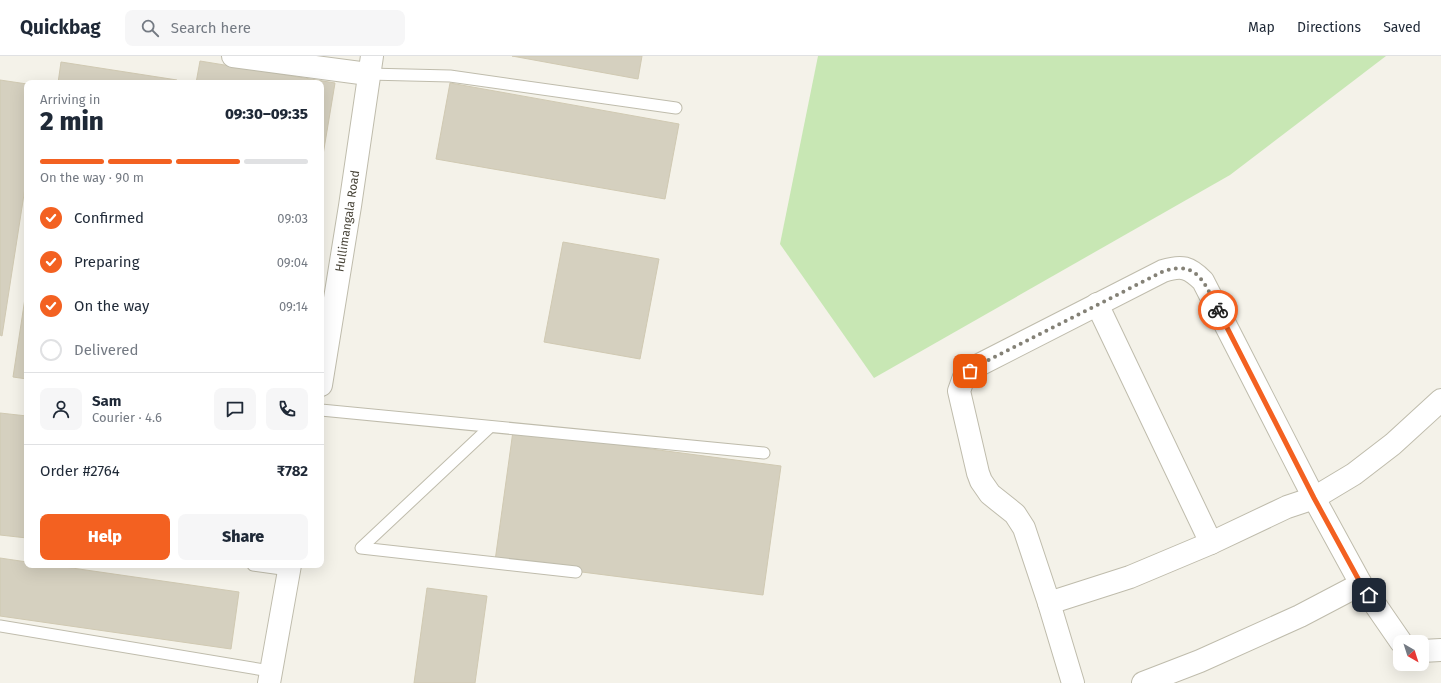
<!DOCTYPE html>
<html lang="en">
<head>
<meta charset="utf-8">
<style>
	:root { --surface:#fff; --page:#f6f6f7; --text:#1f2937; --muted:#747a83; --line:#e0e1e3; --accent:#f36121 }
	body { margin:0; font-family:"Fira Sans",sans-serif; background:var(--page); color:var(--text); height:100vh; display:flex; flex-direction:column; font-size:15px; white-space:nowrap }
	* { box-sizing:border-box; margin:0 }
	p { font-size:13px; color:var(--muted) }
	.icon { flex:none; width:22px; height:22px; fill:none; stroke:currentColor; stroke-width:2; stroke-linecap:round; stroke-linejoin:round }
	.map { position:relative; flex:1; overflow:hidden }
	.panel { position:absolute; left:24px; top:24px; width:300px; height:488px; display:flex; flex-direction:column; background:var(--surface); border-radius:8px; box-shadow:0 4px 16px #0002 }
	.panel>* { flex:none }
	.needle { width:26px; rotate:141deg }
	.controls { position:absolute; left:1393px; top:579px; display:grid; gap:8px }
	.controls a { display:grid; place-items:center; width:36px; height:36px; border-radius:8px; background:var(--surface); box-shadow:0 4px 16px #0002; font-size:20px }
	.pin { position:absolute; display:grid; place-items:center; width:34px; height:34px; color:#fff; margin:-17px; border-radius:8px; box-shadow:0 2px 6px #0006 }
	.courier { position:absolute; display:grid; place-items:center; width:40px; height:40px; margin:-20px; border:3px solid #f36121; border-radius:50%; background:#fff; color:#222; box-shadow:0 1px 5px #0007 }
	.head em { font-style:normal; font-weight:800 }
	.head div { display:flex; flex-direction:column-reverse }
	.head { display:flex; align-items:center; justify-content:space-between; height:68px; padding:0 16px }
	h1 { font-size:26px; font-weight:800; line-height:30px }
	.bar { display:grid; grid-template-columns:repeat(4,1fr); gap:6px 4px; align-content:center; height:48px; padding:0 16px }
	.bar i { height:5px; border-radius:3px; background:var(--line) }
	.bar .selected { background:var(--accent) }
	.bar p { grid-column:span 4 }
	.line { display:flex; align-items:center; gap:10px; padding:0 16px; border-top:1px solid var(--line) }
	.line div { flex:1 }
	.round { display:grid; place-items:center; flex:none; width:42px; height:42px; border-radius:8px; background:var(--page) }
	ol { padding:0 16px; list-style:none }
	li { display:flex; align-items:center; gap:12px; height:44px }
	li p { margin-inline-start:auto }
	li .icon { padding:4px; border-radius:50%; background:var(--accent); color:#fff; stroke-width:4 }
	li:last-child { color:var(--muted) }
	li i { width:22px; height:22px; border:2px solid var(--line); border-radius:50% }
	.primary-button { display:flex; gap:8px; margin-top:auto; padding:8px 16px }
	.primary-button a { flex:1; height:46px; border-radius:8px; background:var(--accent); color:#fff; font-size:16px; font-weight:800; line-height:46px; text-align:center }
	.primary-button a+a { background:var(--page); color:var(--text) }
	header { display:flex; align-items:center; gap:24px; box-sizing:border-box; height:56px; padding:0 20px; background:var(--surface); border-bottom:1px solid var(--line) }
	header strong { font-size:19px }
	nav { display:flex; gap:22px; margin-inline-start:auto; font-size:14px }
	.search { width:280px; height:36px; background:var(--page); display:flex; align-items:center; gap:10px; box-sizing:border-box; padding:0 14px; border-radius:8px; color:var(--muted); font-size:15px }
	.map>svg:first-child { display:block }
</style>
</head>
<body>
<header>
<strong>Quickbag</strong>
<div class="search"><svg class="icon" aria-label="search" viewBox="0 0 24 24"><circle cx="10" cy="10" r="6"/><path d="M15 15l6 6"/></svg>Search here</div>
<nav><a>Map</a><a>Directions</a><a>Saved</a></nav>
</header>
<div class="map">
<svg width="1441" height="627" viewBox="0 0 1441 627">
	<rect width="100%" height="100%" fill="#f4f2e9"/>
	<polygon fill="#c8e7b4" points="818,0 1386,0 1230,119 874,322 780,188"/>
	<g fill="#d5d0bf" stroke="#d0c9b2">
		<polygon points="512,0 642,0 638,23"/>
		<polygon points="200,5 335,27 321,111 321,27 196,27"/>
		<polygon points="61,6 177,24 176,27 58,27"/>
		<polygon points="0,24 27,28 27,119 2,280 0,279"/>
		<polygon points="450,27 679,68 665,143 436,103"/>
		<polygon points="563,186 659,203 640,303 544,286"/>
		<polygon points="27,229 27,323 13,321"/>
		<polygon points="0,357 27,360 27,482 0,479"/>
		<polygon points="513,375 781,410 763,539 495,505"/>
		<polygon points="0,502 27,506 27,509 51,509 239,536 231,593 0,560"/>
		<polygon points="427,532 487,540 475,627 414,627"/>
	</g>
	<g fill="none" stroke-linecap="round" stroke-linejoin="round">
		<defs>
			<g id="service">
				<polyline points="368,18 450,20 676,52"/>
				<polyline points="321,354 764,397"/>
				<polyline points="490,371 361,492 576,516"/>
				<polyline points="253,509 289,514"/>
				<polyline points="0,570 270,615"/>
			</g>
			<g id="minor">
				<polyline points="1097,248 1211,487"/>
				<polyline points="1049,547 1130,521 1211,487 1287,451 1314,442 1354,418 1393,388 1441,344"/>
				<polyline points="1422,595 1441,594"/>
				<path d="M1073 627 1049 547 1024 472 1015 458 990 438 981 425 978 417 959 335 964 321 977 310 1163 215C1182 209 1189 211 1203 225L1314 442 1361 528 1401 586"/>
				<polyline points="1143,627 1200,605 1300,560 1361,528"/>
			</g>
			<g id="tertiary">
				<polyline points="233,0 368,18"/>
				<path id="s1" d="M321 329 350 150 372 0"/>
				<polyline points="269,627 290,509"/>
			</g>
		</defs>
		<use href="#service" stroke="#bfbcac" stroke-width="13"/>
		<use href="#minor" stroke="#bfbcac" stroke-width="24"/>
		<use href="#tertiary" stroke="#bfbcac" stroke-width="24"/>
		<use href="#service" stroke="#fff" stroke-width="11"/>
		<use href="#minor" stroke="#fff" stroke-width="22"/>
		<use href="#tertiary" stroke="#fff" stroke-width="22"/>
	</g>
	<g fill="none" stroke-linecap="round" stroke-linejoin="round">
		<path stroke="#848176" stroke-width="4" stroke-dasharray="0 7.2" d="M970 315 977 310 1164 215C1198 204 1205 228 1218 254"/>
		<polyline stroke="#f36121" stroke-width="5" points="1218,254 1314,442 1361,528 1369,539"/>
	</g>
	<g text-anchor="middle" dominant-baseline="central" stroke-width="4" stroke-linejoin="round" paint-order="stroke">
		<g font-size="12" fill="#484438" stroke="#fff">
			<text stroke="none"><textPath href="#s1" startOffset="166">Hullimangala Road</textPath></text>
		</g>
	</g>
</svg>
<div class="controls">
<a><svg class="needle" viewBox="-14 -14 28 28"><path d="M0-13l5 13h-10z" fill="#e53935"/><path d="M0 13l5-13h-10z" fill="#747a83"/></svg></a>
</div>
<div class="pin" style="left:970px;top:315px;background:#ea580c"><svg class="icon" aria-label="bag" viewBox="0 0 24 24"><path d="M5 8h14l-1 12H6zM9 8a3 3 0 0 1 6 0"/></svg></div>
<div class="pin" style="left:1369px;top:539px;background:#1f2937"><svg class="icon" aria-label="home" viewBox="0 0 24 24"><path d="M3 11l9-7 9 7M6 9v11h12V9"/></svg></div>
<div class="courier" style="left:1218px;top:254px"><svg class="icon" aria-label="bike" viewBox="0 0 24 24"><circle cx="6" cy="16" r="4"/><circle cx="18" cy="16" r="4"/><path d="M6 16l4-8h5l3 8M10 8l3 8H6M13 5h3"/></svg></div>
<section class="panel">
<div class="head"><div><h1>2 min</h1><p>Arriving in</p></div><em>09:30–09:35</em></div>
<div class="bar"><i class="selected"></i><i class="selected"></i><i class="selected"></i><i></i><p>On the way · 90 m</p></div>
<ol>
<li><svg class="icon" aria-label="check" viewBox="0 0 24 24"><path d="M5 12l5 5 9-10"/></svg>Confirmed<p>09:03</p></li>
<li><svg class="icon" aria-label="check" viewBox="0 0 24 24"><path d="M5 12l5 5 9-10"/></svg>Preparing<p>09:04</p></li>
<li><svg class="icon" aria-label="check" viewBox="0 0 24 24"><path d="M5 12l5 5 9-10"/></svg>On the way<p>09:14</p></li>
<li><i></i>Delivered</li>
</ol>
<div class="line" style="height:72px"><a class="round"><svg class="icon" aria-label="person" viewBox="0 0 24 24"><circle cx="12" cy="8" r="4"/><path d="M4 21q1-7 8-7t8 7"/></svg></a><div><b>Sam</b><p>Courier · 4.6</p></div><a class="round"><svg class="icon" aria-label="chat" viewBox="0 0 24 24"><path d="M4 5h16v11H9l-5 4z"/></svg></a><a class="round"><svg class="icon" aria-label="phone" viewBox="0 0 24 24"><path d="M5 4h4l2 5-3 2q2 4 5 5l2-3 5 2v4C11 20 4 13 5 4z"/></svg></a></div>
<div class="line" style="height:52px"><div>Order #2764</div><b>₹782</b></div>
<div class="primary-button"><a>Help</a><a>Share</a></div>
</section>
</div>
</body>
</html>
